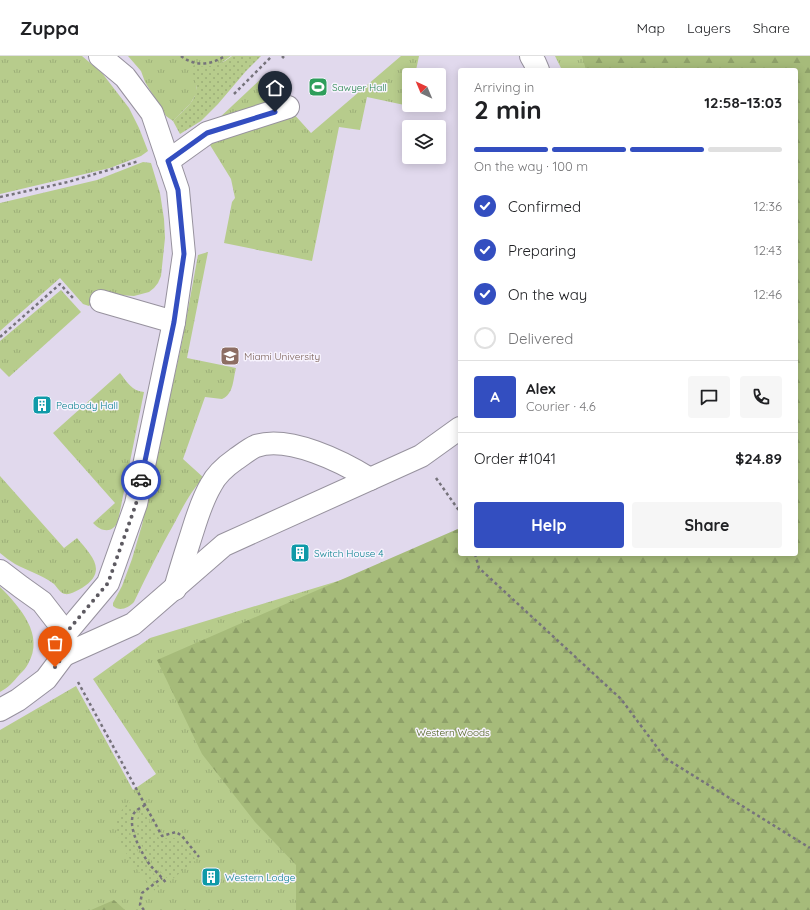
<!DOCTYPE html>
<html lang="en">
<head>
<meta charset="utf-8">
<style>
	:root { --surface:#fff; --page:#f6f6f6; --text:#202124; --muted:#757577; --line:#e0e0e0; --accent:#334ec0 }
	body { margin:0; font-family:Quicksand,sans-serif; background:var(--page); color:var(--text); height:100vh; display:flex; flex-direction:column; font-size:15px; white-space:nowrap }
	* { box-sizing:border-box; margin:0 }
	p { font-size:13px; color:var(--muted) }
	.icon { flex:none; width:22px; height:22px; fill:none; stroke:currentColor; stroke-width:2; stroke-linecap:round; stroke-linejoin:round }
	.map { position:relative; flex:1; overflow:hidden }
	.details { position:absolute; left:458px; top:12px; width:340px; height:488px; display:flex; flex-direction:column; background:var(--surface); border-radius:4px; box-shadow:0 2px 10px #0003 }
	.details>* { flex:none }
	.needle { width:26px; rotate:316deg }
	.tools { position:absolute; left:402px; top:12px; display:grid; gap:8px }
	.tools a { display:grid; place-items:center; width:44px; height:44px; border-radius:4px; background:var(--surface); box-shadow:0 2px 10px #0003; font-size:20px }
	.pin { position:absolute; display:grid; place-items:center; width:34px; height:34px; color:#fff; margin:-41px -17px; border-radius:50% 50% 50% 0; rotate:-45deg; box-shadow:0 0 4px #0007 }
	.pin .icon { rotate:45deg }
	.courier { position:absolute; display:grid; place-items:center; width:40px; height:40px; margin:-20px; border:3px solid #334ec0; border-radius:50%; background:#fff; color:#222; box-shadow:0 1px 5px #0007 }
	.head em { font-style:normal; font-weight:800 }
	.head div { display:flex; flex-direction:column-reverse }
	.head { display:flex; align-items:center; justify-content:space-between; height:68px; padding:0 16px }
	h1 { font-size:26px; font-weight:800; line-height:30px }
	.bar { display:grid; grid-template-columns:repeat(4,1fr); gap:6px 4px; align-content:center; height:48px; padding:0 16px }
	.bar i { height:5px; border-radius:3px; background:var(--line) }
	.bar .on { background:var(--accent) }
	.bar p { grid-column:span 4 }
	.line { display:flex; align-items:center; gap:10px; padding:0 16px; border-top:1px solid var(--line) }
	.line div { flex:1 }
	.round { display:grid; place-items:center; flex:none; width:42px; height:42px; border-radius:4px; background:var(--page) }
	ol { padding:0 16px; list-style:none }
	li { display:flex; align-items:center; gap:12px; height:44px }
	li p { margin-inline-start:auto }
	li .icon { padding:4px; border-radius:50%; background:var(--accent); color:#fff; stroke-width:4 }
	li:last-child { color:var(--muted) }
	li i { width:22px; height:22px; border:2px solid var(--line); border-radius:50% }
	.button { display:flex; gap:8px; margin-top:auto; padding:8px 16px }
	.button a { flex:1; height:46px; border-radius:4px; background:var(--accent); color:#fff; font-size:16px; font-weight:800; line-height:46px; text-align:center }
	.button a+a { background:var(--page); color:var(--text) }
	header { display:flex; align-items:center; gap:24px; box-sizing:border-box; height:56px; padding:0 20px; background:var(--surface); border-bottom:1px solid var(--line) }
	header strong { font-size:19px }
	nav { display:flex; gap:22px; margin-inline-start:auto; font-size:14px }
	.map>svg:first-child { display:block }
</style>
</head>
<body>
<header>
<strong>Zuppa</strong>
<nav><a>Map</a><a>Layers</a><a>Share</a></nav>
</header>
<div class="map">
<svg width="810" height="854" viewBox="0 0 810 854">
	<defs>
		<pattern id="grass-tufts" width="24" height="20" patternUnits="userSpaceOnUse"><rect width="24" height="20" fill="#b7cc8c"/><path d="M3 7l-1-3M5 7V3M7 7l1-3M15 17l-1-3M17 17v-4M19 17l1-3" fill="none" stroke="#9cae78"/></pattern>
		<pattern id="forest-firs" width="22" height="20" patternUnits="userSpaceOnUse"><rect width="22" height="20" fill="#a6bb7a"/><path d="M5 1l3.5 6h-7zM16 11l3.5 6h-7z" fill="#8ea069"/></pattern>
		<pattern id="garden-dots" width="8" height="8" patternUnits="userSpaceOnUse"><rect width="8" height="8" fill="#b7cc8c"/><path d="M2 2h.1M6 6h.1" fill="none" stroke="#9cae78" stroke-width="1.8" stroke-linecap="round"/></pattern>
	</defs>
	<rect width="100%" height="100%" fill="#ebe5f2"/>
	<path fill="#e1d9ed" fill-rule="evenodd" d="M0 0H810V854H0ZM460 14H796V498H460ZM409 19H439V49H409ZM409 71H439V101H409Z"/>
	<g fill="url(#grass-tufts)">
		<polygon points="0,0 82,0 102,17 129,52 139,72 148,95 141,100 110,112 0,138"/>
		<polygon points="128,0 231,0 196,25 196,38 190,48 173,65 166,60 145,26 141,15"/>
		<polygon points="401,0 419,0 415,19 409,19 409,50 367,41 360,74 339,71 312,205 224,187 232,146 235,142 231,123 210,89 218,81 225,78 284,64 292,56 311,77"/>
		<polygon points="555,0 810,0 810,854 0,854 0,674 76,630 133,734 156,718 93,623 150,582 460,488 460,498 796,498 796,14 562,14"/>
		<polygon points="263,21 281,42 216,65"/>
		<polygon points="143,106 151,107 160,137 164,163 165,182 161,220 158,227 154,232 149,236 134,240 103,238 95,243 89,250 83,248 60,222 0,275 0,147 97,124"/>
		<path d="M208 196 187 302 236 312C233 323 234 338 222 343L205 341 183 403 204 422C191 434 183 451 175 466 160 492 147 519 134 546 128 552 120 556 113 550V547L122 530 132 503 142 469 182 286 198 199Z"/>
		<polygon points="61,234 81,256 9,321 0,312 0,285"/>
		<path d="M120 317C127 326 132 335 144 336L118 465C113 478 101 476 93 467L115 447 53 377Z"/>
		<path d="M0 420 64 492 77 482C91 499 109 515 82 532 78 534 70 539 65 538 60 537 57 531 54 528 42 519 28 515 15 508 10 505 5 501 0 497Z"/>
		<path d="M0 531C20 551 45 579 28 608 26 612 23 615 20 618 14 625 8 632 0 636Z"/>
	</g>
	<g fill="url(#forest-firs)">
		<polygon points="582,0 810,0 810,854 296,854 296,809 255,766 202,698 157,604 460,472 460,498 796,498 796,14 586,14"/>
		<polygon points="114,844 125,854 91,854"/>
	</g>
	<g fill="url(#garden-dots)">
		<path d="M232 0H261L246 15 218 48 201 65 180 78 173 65C191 47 204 40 191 13L194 9C208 13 221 9 232 0Z"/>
		<path d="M129 746 134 752C133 754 131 755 130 757 128 761 129 766 129 770 132 795 149 811 164 830L156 836C142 819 110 785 118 761 120 755 125 750 129 746Z"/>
		<path d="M144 755 160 784C164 783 168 781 173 782 183 783 190 797 196 804L170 825C157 812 119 771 144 755Z"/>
	</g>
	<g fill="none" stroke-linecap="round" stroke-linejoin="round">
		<defs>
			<g id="minor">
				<polyline points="531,0 535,7 538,14"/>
				<polyline points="168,105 207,77 288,51"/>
				<polyline points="101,245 174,266"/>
				<polyline points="0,515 21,531 42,546 66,577 64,599 46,623 18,644 0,654"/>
				<path d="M175 533C180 514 186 496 192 477 197 461 202 444 211 429 216 419 226 410 236 403 242 399 249 393 256 390 289 379 343 406 370 423"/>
				<polyline points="66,577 108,527 136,448 174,266 184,198 178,134 152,57 125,21 100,0"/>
				<polyline points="64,599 133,568 224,489 421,400 460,372"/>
			</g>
		</defs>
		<use href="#minor" stroke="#97929e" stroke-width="24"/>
		<g stroke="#76737b" stroke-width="2.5" stroke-dasharray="3 3" stroke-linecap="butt">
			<path d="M181 0C195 11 211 9 225 0"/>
			<polyline points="282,0 284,2"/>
			<polyline points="234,38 272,0"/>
			<polyline points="0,141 68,126 139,105"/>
			<polyline points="0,281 60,228 73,242"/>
			<polyline points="436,422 460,456"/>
			<polyline points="475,498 479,512 621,643 665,702 810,792"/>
			<polyline points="78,626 162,780 176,776 182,780 199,801"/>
			<path d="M145 749C141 752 135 754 133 759 128 773 142 798 150 809 155 815 162 821 167 828"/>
			<polyline points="144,854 140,849 142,837 162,822"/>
		</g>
		<use href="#minor" stroke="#fff" stroke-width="22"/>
	</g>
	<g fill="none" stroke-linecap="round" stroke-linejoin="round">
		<polyline stroke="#5d5a61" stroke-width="4" stroke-dasharray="0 7.2" points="55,611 64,599 66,577 108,527 136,448 141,424"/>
		<polyline stroke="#334ec0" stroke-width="5" points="141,424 174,266 184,198 178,134 168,105 207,77 275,56"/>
	</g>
	<defs>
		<symbol id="stadium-square" viewBox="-11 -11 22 22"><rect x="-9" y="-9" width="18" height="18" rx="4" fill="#2e9e5b" stroke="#f7f3fe"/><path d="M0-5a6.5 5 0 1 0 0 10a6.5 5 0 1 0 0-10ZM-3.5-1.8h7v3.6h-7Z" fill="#fff"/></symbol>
		<symbol id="university-square" viewBox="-11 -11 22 22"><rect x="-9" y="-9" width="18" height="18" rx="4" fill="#8d6e63" stroke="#f7f3fe"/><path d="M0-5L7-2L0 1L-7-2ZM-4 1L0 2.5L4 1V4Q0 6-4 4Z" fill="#fff"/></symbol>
		<symbol id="building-square" viewBox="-11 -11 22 22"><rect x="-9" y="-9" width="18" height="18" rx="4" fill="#0f9aa8" stroke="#f7f3fe"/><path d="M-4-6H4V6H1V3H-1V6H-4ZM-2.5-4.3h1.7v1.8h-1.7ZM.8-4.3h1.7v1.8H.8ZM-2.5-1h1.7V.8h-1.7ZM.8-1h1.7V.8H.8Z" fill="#fff"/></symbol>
	</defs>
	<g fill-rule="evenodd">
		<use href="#stadium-square" x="307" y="20" width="22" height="22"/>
		<use href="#university-square" x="219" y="289" width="22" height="22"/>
		<use href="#building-square" x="31" y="338" width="22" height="22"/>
		<use href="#building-square" x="289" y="486" width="22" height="22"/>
		<use href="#building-square" x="200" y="810" width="22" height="22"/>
	</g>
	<g text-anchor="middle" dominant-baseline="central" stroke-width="3" stroke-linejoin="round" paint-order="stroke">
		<g font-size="10" fill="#27864d" stroke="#f7f3fe" text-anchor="start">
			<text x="332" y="31">Sawyer Hall</text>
		</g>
		<g font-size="10" fill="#785e54" stroke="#f7f3fe" text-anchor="start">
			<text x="244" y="300">Miami University</text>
		</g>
		<g font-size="10" fill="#0d838f" stroke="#f7f3fe" text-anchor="start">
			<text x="56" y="349">Peabody Hall</text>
			<text x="314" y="497">Switch House 4</text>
			<text x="225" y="821">Western Lodge</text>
		</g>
		<g font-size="10" fill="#4b5e19" stroke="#f7f3fe">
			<text x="453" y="676">Western Woods</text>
		</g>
	</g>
</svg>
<div class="tools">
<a><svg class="needle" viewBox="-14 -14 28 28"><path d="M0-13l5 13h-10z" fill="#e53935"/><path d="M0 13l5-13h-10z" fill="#757577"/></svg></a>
<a><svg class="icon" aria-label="layers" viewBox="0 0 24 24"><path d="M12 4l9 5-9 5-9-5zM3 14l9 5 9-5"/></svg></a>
</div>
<div class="pin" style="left:55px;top:611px;background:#ea580c"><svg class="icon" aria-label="bag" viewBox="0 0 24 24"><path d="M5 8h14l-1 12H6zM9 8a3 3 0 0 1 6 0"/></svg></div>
<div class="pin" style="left:275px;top:56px;background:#1f2937"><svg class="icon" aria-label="home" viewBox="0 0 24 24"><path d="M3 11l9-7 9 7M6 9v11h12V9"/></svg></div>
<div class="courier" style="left:141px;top:424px"><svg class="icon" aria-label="car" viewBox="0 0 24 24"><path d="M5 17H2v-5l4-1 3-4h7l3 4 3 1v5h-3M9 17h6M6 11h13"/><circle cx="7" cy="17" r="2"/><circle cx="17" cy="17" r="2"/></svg></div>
<section class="details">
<div class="head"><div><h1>2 min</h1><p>Arriving in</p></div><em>12:58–13:03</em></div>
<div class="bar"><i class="on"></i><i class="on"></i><i class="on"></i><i></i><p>On the way · 100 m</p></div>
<ol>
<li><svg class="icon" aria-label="check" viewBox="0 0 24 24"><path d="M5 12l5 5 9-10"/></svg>Confirmed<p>12:36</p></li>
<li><svg class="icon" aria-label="check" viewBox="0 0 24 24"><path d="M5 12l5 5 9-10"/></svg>Preparing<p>12:43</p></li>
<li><svg class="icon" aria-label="check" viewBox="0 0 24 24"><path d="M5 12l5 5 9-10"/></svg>On the way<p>12:46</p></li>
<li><i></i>Delivered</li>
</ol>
<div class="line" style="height:72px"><b class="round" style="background:var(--accent);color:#fff">A</b><div><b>Alex</b><p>Courier · 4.6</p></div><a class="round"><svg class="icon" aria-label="chat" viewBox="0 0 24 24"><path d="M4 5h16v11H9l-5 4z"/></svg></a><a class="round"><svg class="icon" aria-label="phone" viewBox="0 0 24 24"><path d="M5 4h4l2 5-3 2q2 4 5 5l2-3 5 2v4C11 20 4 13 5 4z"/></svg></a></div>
<div class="line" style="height:52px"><div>Order #1041</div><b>$24.89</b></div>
<div class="button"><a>Help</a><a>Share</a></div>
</section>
</div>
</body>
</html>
